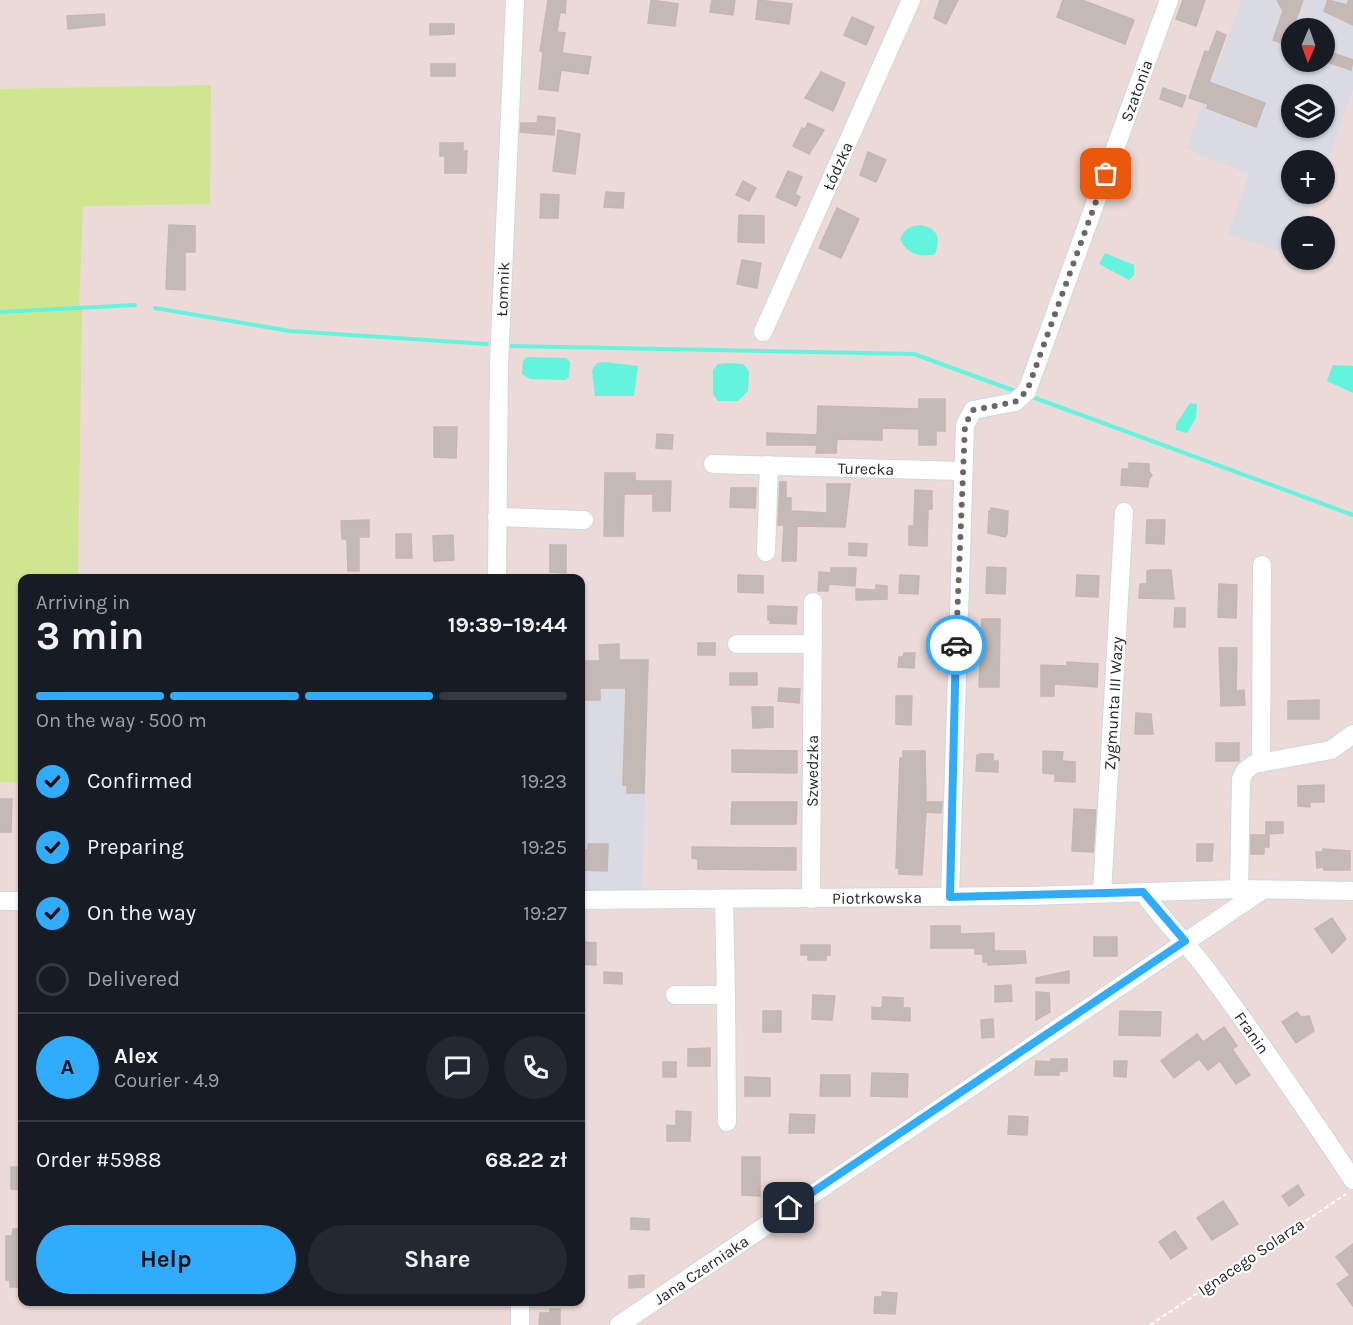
<!DOCTYPE html>
<html lang="en">
<head>
<meta charset="utf-8">
<style>
	:root { --surface:#171b24; --page:#242831; --text:#f1f3f6; --muted:#9ea1a6; --line:#363941; --accent:#30acff }
	body { margin:0; font-family:Karla,sans-serif; background:var(--page); color:var(--text); height:100vh; display:flex; flex-direction:column; font-size:22px; white-space:nowrap }
	* { box-sizing:border-box; margin:0 }
	p { font-size:20px; color:var(--muted) }
	.icon { flex:none; width:33px; height:33px; fill:none; stroke:currentColor; stroke-width:2; stroke-linecap:round; stroke-linejoin:round }
	.map { position:relative; flex:1; overflow:hidden }
	.details { position:absolute; left:18px; top:574px; width:567px; height:732px; display:flex; flex-direction:column; background:var(--surface); border-radius:12px; box-shadow:0 2px 4px #0004 }
	.details>* { flex:none }
	.needle { width:39px; rotate:182deg }
	.controls { position:absolute; left:1281px; top:18px; display:grid; gap:12px }
	.controls a { display:grid; place-items:center; width:54px; height:54px; border-radius:50%; background:var(--surface); box-shadow:0 2px 4px #0004; font-size:30px }
	.pin { position:absolute; display:grid; place-items:center; width:51px; height:51px; color:#fff; margin:-26px; border-radius:12px; box-shadow:0 3px 9px #0006 }
	.courier { position:absolute; display:grid; place-items:center; width:60px; height:60px; margin:-30px; border:4px solid #30acff; border-radius:50%; background:#fff; color:#222; box-shadow:0 2px 8px #0007 }
	.head em { font-style:normal; font-weight:700 }
	.head div { display:flex; flex-direction:column-reverse }
	.head { display:flex; align-items:center; justify-content:space-between; height:102px; padding:0 18px }
	h1 { font-size:39px; font-weight:700; line-height:45px }
	.bar { display:grid; grid-template-columns:repeat(4,1fr); gap:9px 6px; align-content:center; height:72px; padding:0 18px }
	.bar i { height:8px; border-radius:4px; background:var(--line) }
	.bar .active { background:var(--accent) }
	.bar p { grid-column:span 4 }
	.line { display:flex; align-items:center; gap:15px; padding:0 18px; border-top:2px solid var(--line) }
	.line div { flex:1 }
	.round { display:grid; place-items:center; flex:none; width:63px; height:63px; border-radius:32px; background:var(--page) }
	ol { padding:0 18px; list-style:none }
	li { display:flex; align-items:center; gap:18px; height:66px }
	li p { margin-inline-start:auto }
	li .icon { padding:6px; border-radius:50%; background:var(--accent); color:#111; stroke-width:4 }
	li:last-child { color:var(--muted) }
	li i { width:33px; height:33px; border:3px solid var(--line); border-radius:50% }
	.primary-button { display:flex; gap:12px; margin-top:auto; padding:12px 18px }
	.primary-button a { flex:1; height:69px; border-radius:36px; background:var(--accent); color:#111; font-size:24px; font-weight:700; line-height:69px; text-align:center }
	.primary-button a+a { background:var(--page); color:var(--text) }
	.map>svg:first-child { display:block }
</style>
</head>
<body>
<div class="map">
<svg width="1353" height="1325" viewBox="0 0 1353 1325">
	<rect width="100%" height="100%" fill="#ebdad7"/>
	<g fill="#d9dae2" fill-rule="evenodd">
		<path d="M1242 0H1353V89L1325 168 1324 160H1292V194H1315L1303 226H1292L1291 255 1228 234 1249 174 1186 149ZM1292 28H1324V62H1292ZM1292 94H1324V128H1292Z"/>
		<polygon points="649,658 642,893 581,893 580,660"/>
	</g>
	<polygon fill="#d0e590" points="211,85 210,204 83,206 79,308 82,309 78,579 22,579 22,895 20,895 22,783 0,782 0,89"/>
	<g fill="#63f4de">
		<path d="M920 225C938 228 941 238 935 254 920 258 907 254 900 239 905 229 909 226 920 225Z"/>
		<polygon points="1105,253 1134,265 1134,275 1129,280 1099,264"/>
		<polygon points="527,357 566,358 570,362 569,377 565,380 530,379 522,374 523,361"/>
		<polygon points="605,362 638,366 634,396 595,396 592,370 597,363"/>
		<polygon points="730,363 743,364 749,371 748,391 738,401 718,401 713,394 713,370 718,364"/>
		<polygon points="1333,365 1353,366 1353,393 1327,381"/>
		<polygon points="1190,403 1197,404 1196,418 1187,433 1176,430 1176,424"/>
	</g>
	<g fill="none" stroke-linecap="round" stroke-linejoin="round">
		<g stroke="#63f4de" stroke-width="4">
			<polyline points="155,308 290,331 487,344"/>
			<polyline points="0,312 135,305"/>
			<polyline points="512,346 914,354 1015,391"/>
			<polyline points="1035,398 1353,515"/>
		</g>
	</g>
	<g fill="#c5b9b6" stroke="#c6b6b1" stroke-width="1.5">
		<polygon points="548,0 566,0 565,13 560,12 557,32 565,33 562,53 591,57 588,74 561,70 558,91 539,89 543,52 540,51"/>
		<polygon points="651,0 678,4 675,26 648,23"/>
		<polygon points="712,0 735,0 733,15 710,12"/>
		<polygon points="758,0 792,4 789,24 756,19"/>
		<polygon points="940,0 958,0 946,24 934,18"/>
		<polygon points="1063,0 1082,0 1134,20 1125,44 1057,17"/>
		<polygon points="1183,0 1205,0 1196,26 1176,19"/>
		<polygon points="1277,0 1303,0 1287,45 1273,40 1283,11"/>
		<polygon points="1328,0 1347,5 1349,0 1353,0 1353,25 1324,11"/>
		<polygon points="104,14 105,25 68,29 67,16"/>
		<polygon points="852,17 874,27 866,45 844,35"/>
		<polygon points="430,24 454,24 454,34 430,35"/>
		<polygon points="1217,31 1226,35 1209,82 1265,103 1256,127 1207,108 1208,104 1189,98 1205,51 1209,52"/>
		<polygon points="1330,52 1353,60 1351,70 1327,62"/>
		<rect x="431" y="64" width="24" height="12"/>
		<polygon points="821,72 845,83 833,111 805,98"/>
		<polygon points="1163,88 1186,96 1182,107 1160,99"/>
		<polygon points="538,116 555,118 554,135 520,132 521,123 537,123"/>
		<polygon points="808,123 824,130 809,154 793,146 802,128 805,129"/>
		<polygon points="558,130 580,134 575,174 553,171"/>
		<polygon points="440,143 463,143 463,151 467,151 466,173 445,173 445,156 440,156"/>
		<polygon points="868,152 886,160 876,182 860,175"/>
		<polygon points="788,171 802,177 795,194 800,197 796,206 776,197"/>
		<polygon points="743,181 756,188 749,201 736,195"/>
		<polygon points="606,192 624,193 623,208 604,207"/>
		<polygon points="541,194 559,195 558,218 540,218"/>
		<polygon points="837,208 859,219 841,258 819,248"/>
		<polygon points="739,215 764,216 764,243 738,242"/>
		<polygon points="169,225 195,226 195,252 185,252 185,290 166,289"/>
		<polygon points="742,260 761,263 757,288 737,284"/>
		<polygon points="919,399 945,399 945,431 936,431 936,445 919,445 919,429 882,428 882,440 837,439 836,453 816,453 817,445 767,445 767,433 817,435 818,406 919,409"/>
		<polygon points="434,427 457,427 456,458 434,457"/>
		<polygon points="657,434 673,435 672,449 656,448"/>
		<polygon points="1129,463 1149,464 1149,472 1152,475 1149,479 1148,487 1121,485 1122,469 1129,469"/>
		<polygon points="605,473 635,473 635,481 671,481 670,511 653,511 653,494 624,494 623,536 604,536"/>
		<polygon points="780,482 786,482 786,498 791,498 791,511 827,513 827,484 850,484 845,527 797,526 796,561 782,561 784,525 778,525"/>
		<polygon points="731,488 756,488 755,508 730,507"/>
		<polygon points="915,490 932,491 932,509 928,509 927,546 909,545 909,526 914,526"/>
		<polygon points="991,508 1008,511 1007,534 1005,537 988,533 989,511 991,512"/>
		<polygon points="369,520 369,537 359,537 359,571 348,571 347,539 342,539 341,521"/>
		<polygon points="1147,520 1165,520 1164,544 1146,543"/>
		<polygon points="396,534 411,534 412,558 396,558"/>
		<polygon points="453,535 454,560 434,561 433,536"/>
		<polygon points="849,543 867,544 866,556 849,555"/>
		<polygon points="550,545 566,545 566,573 550,572"/>
		<polygon points="987,567 1006,568 1005,594 986,593"/>
		<polygon points="831,568 856,568 855,586 829,584 828,591 818,591 819,572 831,573"/>
		<polygon points="1151,570 1171,570 1174,599 1139,598 1140,584 1147,584 1147,571"/>
		<polygon points="738,575 763,576 763,593 738,592"/>
		<polygon points="900,575 919,576 918,594 899,593"/>
		<polygon points="1077,575 1099,576 1098,597 1076,596"/>
		<polygon points="1219,584 1237,585 1236,618 1218,617"/>
		<polygon points="876,585 887,586 887,599 856,600 856,589 876,590"/>
		<polygon points="768,606 797,607 796,624 770,623 771,620 768,620"/>
		<polygon points="1175,608 1185,608 1185,627 1174,627"/>
		<polygon points="982,619 1000,619 999,687 979,687"/>
		<rect x="698" y="643" width="17" height="12"/>
		<polygon points="619,644 619,660 648,660 644,793 627,793 627,785 623,785 626,688 600,688 600,700 580,700 580,661 600,661 599,645"/>
		<polygon points="1219,648 1237,648 1236,691 1244,690 1245,705 1221,706"/>
		<polygon points="904,653 915,653 914,668 898,667 899,657 903,657"/>
		<polygon points="1067,662 1098,664 1097,687 1054,684 1054,696 1041,696 1041,665 1067,666"/>
		<rect x="730" y="673" width="27" height="12"/>
		<polygon points="779,688 800,689 799,703 778,701"/>
		<polygon points="896,696 912,696 911,725 896,724"/>
		<polygon points="1319,700 1319,719 1288,719 1288,701"/>
		<polygon points="752,707 773,707 773,727 753,728"/>
		<polygon points="1136,713 1151,714 1153,734 1135,734"/>
		<rect x="1216" y="743" width="23" height="18"/>
		<polygon points="732,750 797,751 797,773 732,772"/>
		<polygon points="903,751 925,751 926,802 942,802 941,813 926,812 922,875 899,874 899,868 896,868 900,758 903,758"/>
		<polygon points="1043,751 1063,752 1062,761 1075,762 1075,782 1055,781 1055,774 1043,773"/>
		<polygon points="980,754 993,754 993,761 998,761 998,772 976,771 977,755"/>
		<polygon points="1324,785 1324,802 1310,802 1310,807 1298,806 1298,786"/>
		<polygon points="0,799 12,799 11,832 0,832"/>
		<polygon points="732,802 797,802 796,824 731,824"/>
		<polygon points="1074,809 1096,810 1093,852 1072,851"/>
		<polygon points="1266,822 1283,822 1283,833 1266,834"/>
		<polygon points="1251,835 1269,835 1269,847 1264,847 1264,854 1251,854"/>
		<polygon points="588,844 608,844 607,871 580,870 580,850 588,850"/>
		<polygon points="1197,844 1213,844 1212,861 1197,861"/>
		<polygon points="692,847 796,848 796,870 698,869 698,859 692,858"/>
		<polygon points="1323,849 1350,851 1350,870 1324,870 1323,867 1317,868 1316,852 1323,852"/>
		<polygon points="1332,918 1346,939 1332,953 1315,929"/>
		<polygon points="931,926 960,926 960,934 994,933 994,951 1025,951 1026,963 988,965 988,962 983,962 983,954 975,954 975,948 931,948"/>
		<rect x="1094" y="937" width="23" height="19"/>
		<polygon points="580,942 596,943 596,965 580,964"/>
		<polygon points="801,945 830,945 830,955 826,955 826,960 808,960 808,955 801,955"/>
		<polygon points="1069,971 1069,983 1036,983 1036,978"/>
		<polygon points="604,972 622,973 622,984 604,983"/>
		<polygon points="1011,985 1012,1001 995,1002 995,986"/>
		<polygon points="1036,992 1049,993 1050,1012 1036,1020"/>
		<polygon points="813,995 835,996 832,1020 812,1019"/>
		<polygon points="883,997 903,998 903,1008 910,1008 910,1021 872,1019 872,1007 882,1008"/>
		<rect x="763" y="1011" width="18" height="21"/>
		<polygon points="1120,1011 1161,1012 1160,1036 1119,1035"/>
		<polygon points="1297,1012 1301,1017 1309,1016 1314,1031 1296,1043 1282,1022"/>
		<polygon points="993,1019 994,1037 982,1038 981,1020"/>
		<polygon points="1224,1027 1237,1046 1232,1049 1250,1075 1236,1084 1220,1061 1208,1070 1199,1059 1174,1078 1161,1061 1197,1034 1203,1042"/>
		<polygon points="710,1048 710,1066 688,1066 688,1049"/>
		<polygon points="1051,1059 1067,1059 1067,1071 1059,1071 1059,1075 1035,1075 1036,1061 1051,1062"/>
		<polygon points="1114,1061 1127,1061 1126,1077 1114,1076"/>
		<rect x="663" y="1062" width="13" height="15"/>
		<polygon points="872,1073 908,1074 907,1097 871,1096"/>
		<polygon points="821,1075 850,1075 850,1096 820,1096"/>
		<polygon points="745,1077 770,1078 770,1096 745,1096"/>
		<polygon points="676,1111 691,1112 690,1141 667,1141 667,1125 676,1126"/>
		<polygon points="790,1114 815,1115 814,1133 789,1133"/>
		<polygon points="1009,1116 1028,1117 1027,1135 1008,1134"/>
		<polygon points="742,1157 760,1157 760,1196 742,1195"/>
		<polygon points="11,1167 22,1167 22,1190 11,1189"/>
		<polygon points="1298,1185 1304,1195 1289,1206 1282,1196"/>
		<polygon points="1223,1201 1238,1224 1212,1240 1197,1218"/>
		<polygon points="631,1218 649,1219 649,1230 631,1229"/>
		<polygon points="13,1229 22,1229 19,1266 22,1266 22,1287 10,1287 10,1280 6,1280 6,1236 12,1236"/>
		<polygon points="1175,1231 1187,1248 1171,1259 1159,1242"/>
		<polygon points="1353,1244 1353,1306 1337,1284 1350,1275 1336,1257"/>
		<polygon points="644,1275 644,1287 629,1288 629,1276"/>
		<polygon points="882,1292 897,1293 895,1314 874,1313 875,1297 882,1297"/>
		<polygon points="550,1309 560,1309 560,1325 539,1325 540,1313 550,1313"/>
	</g>
	<g fill="none" stroke-linecap="round" stroke-linejoin="round">
		<defs>
			<g id="minor">
				<path id="s1" d="M763 332 911 0"/>
				<path id="s2" d="M713 464 962 471"/>
				<polyline points="497,517 584,520"/>
				<polyline points="766,552 769,465"/>
				<path id="s3" d="M497 579 499 364 515 0"/>
				<polyline points="737,644 812,644"/>
				<polyline points="1261,763 1262,565"/>
				<polyline points="1239,889 1241,779 1245,771 1254,764 1331,750 1353,734"/>
				<path id="s4" d="M1143 892C1162 920 1187 943 1207 970 1258 1039 1306 1109 1353 1180"/>
				<path id="s5" d="M1102 893 1124 512"/>
				<path id="s6" d="M950 897 965 425 973 410 1015 402 1027 391 1169 0"/>
				<path id="s7" d="M811 899 813 602"/>
				<path id="s8" d="M580 900 1030 896 1239 889 1353 891"/>
				<polyline points="0,901 22,901"/>
				<polyline points="675,995 726,995 724,899"/>
				<polyline points="726,995 727,1122"/>
				<polyline points="520,1325 520,1302"/>
				<path id="s9" d="M619 1325 1261 891"/>
			</g>
		</defs>
		<use href="#minor" stroke="#ccd9e1" stroke-width="20"/>
		<polyline stroke="#fff" stroke-width="2" stroke-dasharray="4.5 3" stroke-linecap="butt" points="1150,1325 1346,1194"/>
		<use href="#minor" stroke="#fff" stroke-width="18"/>
	</g>
	<g fill="none" stroke-linecap="round" stroke-linejoin="round">
		<polyline stroke="#6c6665" stroke-width="6" stroke-dasharray="0 10.8" points="956,645 965,425 973,410 1015,402 1027,391 1106,174"/>
		<polyline stroke="#30acff" stroke-width="8" points="789,1208 1185,941 1143,892 950,897 956,645"/>
	</g>
	<g text-anchor="middle" dominant-baseline="central" stroke-width="4.5" stroke-linejoin="round" paint-order="stroke">
		<g font-size="16" fill="#272727" stroke="#fff">
			<text stroke="none"><textPath href="#s6" startOffset="868">Szatonia</textPath></text>
			<text stroke="none"><textPath href="#s1" startOffset="182">Łódzka</textPath></text>
			<text stroke="none"><textPath href="#s3" startOffset="290">Łomnik</textPath></text>
			<text stroke="none"><textPath href="#s2" startOffset="153">Turecka</textPath></text>
			<text stroke="none"><textPath href="#s5" startOffset="190">Zygmunta III Wazy</textPath></text>
			<text stroke="none"><textPath href="#s7" startOffset="128">Szwedzka</textPath></text>
			<text stroke="none"><textPath href="#s8" startOffset="297">Piotrkowska</textPath></text>
			<text stroke="none"><textPath href="#s4" startOffset="178">Franin</textPath></text>
			<text transform="translate(1251 1257) rotate(-34)">Ignacego Solarza</text>
			<text stroke="none"><textPath href="#s9" startOffset="99">Jana Czerniaka</textPath></text>
		</g>
	</g>
</svg>
<div class="controls">
<a><svg class="needle" viewBox="-14 -14 28 28"><path d="M0-13l5 13h-10z" fill="#e53935"/><path d="M0 13l5-13h-10z" fill="#9ea1a6"/></svg></a>
<a><svg class="icon" aria-label="layers" viewBox="0 0 24 24"><path d="M12 4l9 5-9 5-9-5zM3 14l9 5 9-5"/></svg></a>
<a>+</a>
<a>−</a>
</div>
<div class="pin" style="left:1106px;top:174px;background:#ea580c"><svg class="icon" aria-label="bag" viewBox="0 0 24 24"><path d="M5 8h14l-1 12H6zM9 8a3 3 0 0 1 6 0"/></svg></div>
<div class="pin" style="left:789px;top:1208px;background:#1f2937"><svg class="icon" aria-label="home" viewBox="0 0 24 24"><path d="M3 11l9-7 9 7M6 9v11h12V9"/></svg></div>
<div class="courier" style="left:956px;top:645px"><svg class="icon" aria-label="car" viewBox="0 0 24 24"><path d="M5 17H2v-5l4-1 3-4h7l3 4 3 1v5h-3M9 17h6M6 11h13"/><circle cx="7" cy="17" r="2"/><circle cx="17" cy="17" r="2"/></svg></div>
<section class="details">
<div class="head"><div><h1>3 min</h1><p>Arriving in</p></div><em>19:39–19:44</em></div>
<div class="bar"><i class="active"></i><i class="active"></i><i class="active"></i><i></i><p>On the way · 500 m</p></div>
<ol>
<li><svg class="icon" aria-label="check" viewBox="0 0 24 24"><path d="M5 12l5 5 9-10"/></svg>Confirmed<p>19:23</p></li>
<li><svg class="icon" aria-label="check" viewBox="0 0 24 24"><path d="M5 12l5 5 9-10"/></svg>Preparing<p>19:25</p></li>
<li><svg class="icon" aria-label="check" viewBox="0 0 24 24"><path d="M5 12l5 5 9-10"/></svg>On the way<p>19:27</p></li>
<li><i></i>Delivered</li>
</ol>
<div class="line" style="height:108px"><b class="round" style="background:var(--accent);color:#111">A</b><div><b>Alex</b><p>Courier · 4.9</p></div><a class="round"><svg class="icon" aria-label="chat" viewBox="0 0 24 24"><path d="M4 5h16v11H9l-5 4z"/></svg></a><a class="round"><svg class="icon" aria-label="phone" viewBox="0 0 24 24"><path d="M5 4h4l2 5-3 2q2 4 5 5l2-3 5 2v4C11 20 4 13 5 4z"/></svg></a></div>
<div class="line" style="height:78px"><div>Order #5988</div><b>68.22 zł</b></div>
<div class="primary-button"><a>Help</a><a>Share</a></div>
</section>
</div>
</body>
</html>
